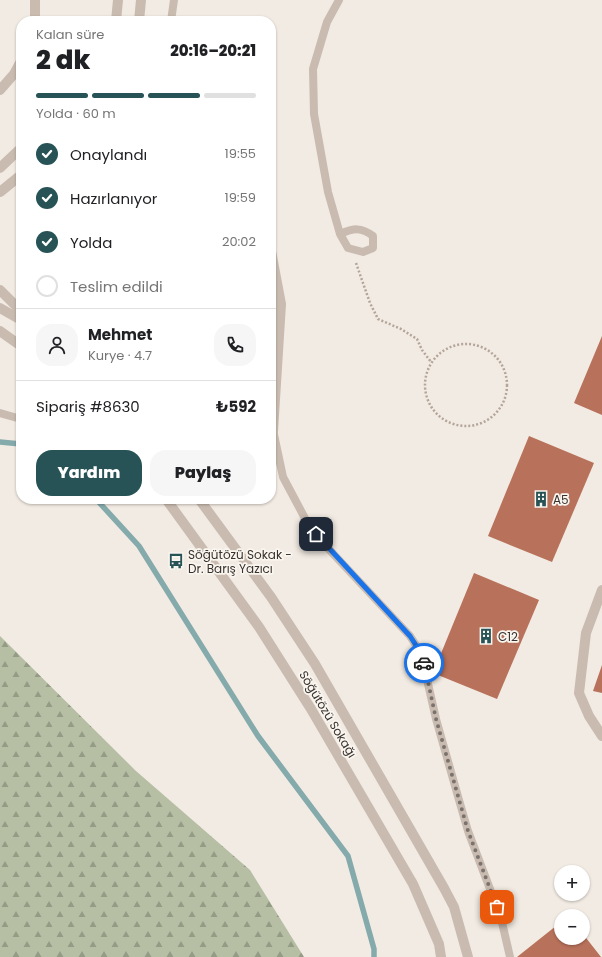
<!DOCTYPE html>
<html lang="tr">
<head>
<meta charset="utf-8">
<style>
	:root { --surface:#fff; --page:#f6f6f6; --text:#202124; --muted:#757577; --line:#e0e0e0; --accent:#275356 }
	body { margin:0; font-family:Poppins,sans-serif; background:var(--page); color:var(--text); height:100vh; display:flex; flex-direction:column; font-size:15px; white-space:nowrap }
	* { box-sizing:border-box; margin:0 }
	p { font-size:13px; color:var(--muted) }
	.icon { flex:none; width:22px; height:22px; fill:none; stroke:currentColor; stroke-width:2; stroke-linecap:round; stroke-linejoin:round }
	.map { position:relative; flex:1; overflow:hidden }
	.panel { position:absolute; left:16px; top:16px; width:260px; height:488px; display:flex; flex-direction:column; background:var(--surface); border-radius:16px; box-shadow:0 1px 3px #0004 }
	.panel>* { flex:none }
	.fabs { position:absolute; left:554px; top:865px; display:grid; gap:8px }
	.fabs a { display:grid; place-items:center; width:36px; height:36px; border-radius:50%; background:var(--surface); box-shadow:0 1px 3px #0004; font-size:20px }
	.pin { position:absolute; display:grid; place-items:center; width:34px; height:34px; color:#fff; margin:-17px; border-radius:8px; box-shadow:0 2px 6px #0006 }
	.courier { position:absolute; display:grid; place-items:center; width:40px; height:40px; margin:-20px; border:3px solid #1a73e8; border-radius:50%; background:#fff; color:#222; box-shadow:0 1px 5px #0007 }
	.headline em { font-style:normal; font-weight:800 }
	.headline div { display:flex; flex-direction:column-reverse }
	.headline { display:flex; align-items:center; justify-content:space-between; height:68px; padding:0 20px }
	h1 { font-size:26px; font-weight:800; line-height:30px }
	.bar { display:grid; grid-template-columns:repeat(4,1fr); gap:6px 4px; align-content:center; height:48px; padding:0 20px }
	.bar i { height:5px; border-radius:3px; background:var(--line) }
	.bar .active { background:var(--accent) }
	.bar p { grid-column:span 4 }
	.line { display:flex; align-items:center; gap:10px; padding:0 20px; border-top:1px solid var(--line) }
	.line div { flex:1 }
	.round { display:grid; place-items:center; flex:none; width:42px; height:42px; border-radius:16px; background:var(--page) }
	ol { padding:0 20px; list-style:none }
	li { display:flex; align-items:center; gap:12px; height:44px }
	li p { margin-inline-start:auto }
	li .icon { padding:4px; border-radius:50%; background:var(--accent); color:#fff; stroke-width:4 }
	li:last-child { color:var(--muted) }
	li i { width:22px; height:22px; border:2px solid var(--line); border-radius:50% }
	.button { display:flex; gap:8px; margin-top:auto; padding:8px 20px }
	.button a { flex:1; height:46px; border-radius:16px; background:var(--accent); color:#fff; font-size:16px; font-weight:800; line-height:46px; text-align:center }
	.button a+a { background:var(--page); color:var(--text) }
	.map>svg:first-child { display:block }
</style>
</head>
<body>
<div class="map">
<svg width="602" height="957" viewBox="0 0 602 957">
	<defs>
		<pattern id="forest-firs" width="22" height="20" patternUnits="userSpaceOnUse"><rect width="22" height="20" fill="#b6bfa4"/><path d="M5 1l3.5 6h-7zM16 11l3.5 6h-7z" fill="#959c86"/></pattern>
	</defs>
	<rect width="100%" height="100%" fill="#f2ebe3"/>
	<polygon fill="url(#forest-firs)" points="0,636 136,771 250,870 304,957 0,957"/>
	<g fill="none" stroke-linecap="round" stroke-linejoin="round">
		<g stroke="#85aaac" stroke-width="5.5">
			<polyline points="0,442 21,444"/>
			<polyline points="96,499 139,546 258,736 348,856 374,949 374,957"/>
		</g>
	</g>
	<g fill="#b8715a">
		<polygon points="602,336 602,415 574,403"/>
		<polygon points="529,436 594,463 552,562 488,536"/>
		<polygon points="474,573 539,600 497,699 433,673"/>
		<polygon points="602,665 602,693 593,691"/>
		<polygon points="561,922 561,938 583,938 583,934 601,957 517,957"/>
	</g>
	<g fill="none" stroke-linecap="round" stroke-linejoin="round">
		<g stroke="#b4a59a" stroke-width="2.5" stroke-dasharray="2 2" stroke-linecap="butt">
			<polyline points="356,263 370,303 378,319 401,329 417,339 422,350 431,362"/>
			<circle cx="466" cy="385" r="41"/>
		</g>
		<g stroke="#c9bbb0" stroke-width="8">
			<path d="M339 0 327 22 313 69 314 114 328 192 340 234 348 248 363 252 373 248V236C361 227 354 228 340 234"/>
			<polyline points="171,21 174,0"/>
			<polyline points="0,413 21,419"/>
			<polyline points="272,425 283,477 308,524 324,544 410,636 421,653 436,719 459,800 468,831 501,918 510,957"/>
		</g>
		<g stroke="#c9bbb0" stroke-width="10">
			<polyline points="35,21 35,0"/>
			<polyline points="116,21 118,0"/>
			<polyline points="139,21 141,0"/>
			<polyline points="0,90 14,74 21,61"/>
			<polyline points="0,168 21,148"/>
			<polyline points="0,192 21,175"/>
			<polyline points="271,251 281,304 273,431"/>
			<polyline points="0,290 21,311"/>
			<polyline points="602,590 586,633 579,693 589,716 602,736"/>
		</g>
		<g stroke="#c9bbb0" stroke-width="10">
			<polyline points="0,308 21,320"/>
			<polyline points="0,331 21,346"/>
			<polyline points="166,499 259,627 311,709 413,884 439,944 441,957"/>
			<polyline points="199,499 271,597 315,664 444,888 454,907 468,957"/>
		</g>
	</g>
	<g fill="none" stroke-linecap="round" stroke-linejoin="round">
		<polyline stroke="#7a726d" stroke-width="4" stroke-dasharray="0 7.2" points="424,663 436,719 468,831 497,907"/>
		<polyline stroke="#1a73e8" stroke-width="5" points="316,534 410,636 421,653 424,663"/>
	</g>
	<defs>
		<symbol id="building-bare" viewBox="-9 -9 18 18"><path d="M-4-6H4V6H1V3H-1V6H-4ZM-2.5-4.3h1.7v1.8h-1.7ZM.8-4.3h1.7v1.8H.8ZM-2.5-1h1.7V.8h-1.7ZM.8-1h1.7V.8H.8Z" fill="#275356" stroke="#f9f5ef" stroke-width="2.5" paint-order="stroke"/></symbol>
		<symbol id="bus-bare" viewBox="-9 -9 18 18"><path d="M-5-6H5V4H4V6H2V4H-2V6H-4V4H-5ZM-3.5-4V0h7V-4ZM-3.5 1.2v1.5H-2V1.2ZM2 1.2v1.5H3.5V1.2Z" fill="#275356" stroke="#f9f5ef" stroke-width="2.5" paint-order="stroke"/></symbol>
	</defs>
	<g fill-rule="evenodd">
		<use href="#building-bare" x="530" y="488" width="22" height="22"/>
		<use href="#bus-bare" x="165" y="550" width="22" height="22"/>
		<use href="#building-bare" x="475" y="625" width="22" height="22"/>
	</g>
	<g text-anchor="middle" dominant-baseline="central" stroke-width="3.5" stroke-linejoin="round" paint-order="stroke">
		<g font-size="12" fill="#39312d" stroke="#f9f5ef" text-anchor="start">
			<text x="553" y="499">A5</text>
			<text x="188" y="554">Söğütözü Sokak -<tspan x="188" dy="14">Dr. Barış Yazıcı</tspan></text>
			<text x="498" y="636">C12</text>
		</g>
		<g font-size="12" fill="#39312d" stroke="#f9f5ef">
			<text transform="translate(328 714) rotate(59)">Söğütözü Sokağı</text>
		</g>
	</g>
</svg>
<div class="fabs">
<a>+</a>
<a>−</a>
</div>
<div class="pin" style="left:497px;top:907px;background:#ea580c"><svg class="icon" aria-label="bag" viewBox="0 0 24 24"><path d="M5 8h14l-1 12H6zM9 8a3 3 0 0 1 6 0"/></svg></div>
<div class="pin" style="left:316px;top:534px;background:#1f2937"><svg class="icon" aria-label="home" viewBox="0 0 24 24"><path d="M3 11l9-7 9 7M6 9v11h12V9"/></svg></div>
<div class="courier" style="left:424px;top:663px"><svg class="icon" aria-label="car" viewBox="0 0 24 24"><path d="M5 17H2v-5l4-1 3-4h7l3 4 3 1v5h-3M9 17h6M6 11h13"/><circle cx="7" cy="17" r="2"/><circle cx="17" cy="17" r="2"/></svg></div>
<section class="panel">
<div class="headline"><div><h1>2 dk</h1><p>Kalan süre</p></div><em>20:16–20:21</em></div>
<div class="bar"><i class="active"></i><i class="active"></i><i class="active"></i><i></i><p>Yolda · 60 m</p></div>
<ol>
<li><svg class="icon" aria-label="check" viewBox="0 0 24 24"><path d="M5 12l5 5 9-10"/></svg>Onaylandı<p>19:55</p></li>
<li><svg class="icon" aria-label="check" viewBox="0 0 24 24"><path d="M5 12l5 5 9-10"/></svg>Hazırlanıyor<p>19:59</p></li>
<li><svg class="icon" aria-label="check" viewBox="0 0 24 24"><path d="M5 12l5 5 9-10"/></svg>Yolda<p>20:02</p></li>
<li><i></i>Teslim edildi</li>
</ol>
<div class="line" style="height:72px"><a class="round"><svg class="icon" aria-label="person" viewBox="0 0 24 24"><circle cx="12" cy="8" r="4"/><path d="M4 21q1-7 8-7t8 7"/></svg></a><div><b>Mehmet</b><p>Kurye · 4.7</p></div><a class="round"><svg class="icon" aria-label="phone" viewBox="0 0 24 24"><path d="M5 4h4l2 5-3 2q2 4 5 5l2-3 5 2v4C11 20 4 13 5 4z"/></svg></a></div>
<div class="line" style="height:52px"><div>Sipariş #8630</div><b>₺592</b></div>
<div class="button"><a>Yardım</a><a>Paylaş</a></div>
</section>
</div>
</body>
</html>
